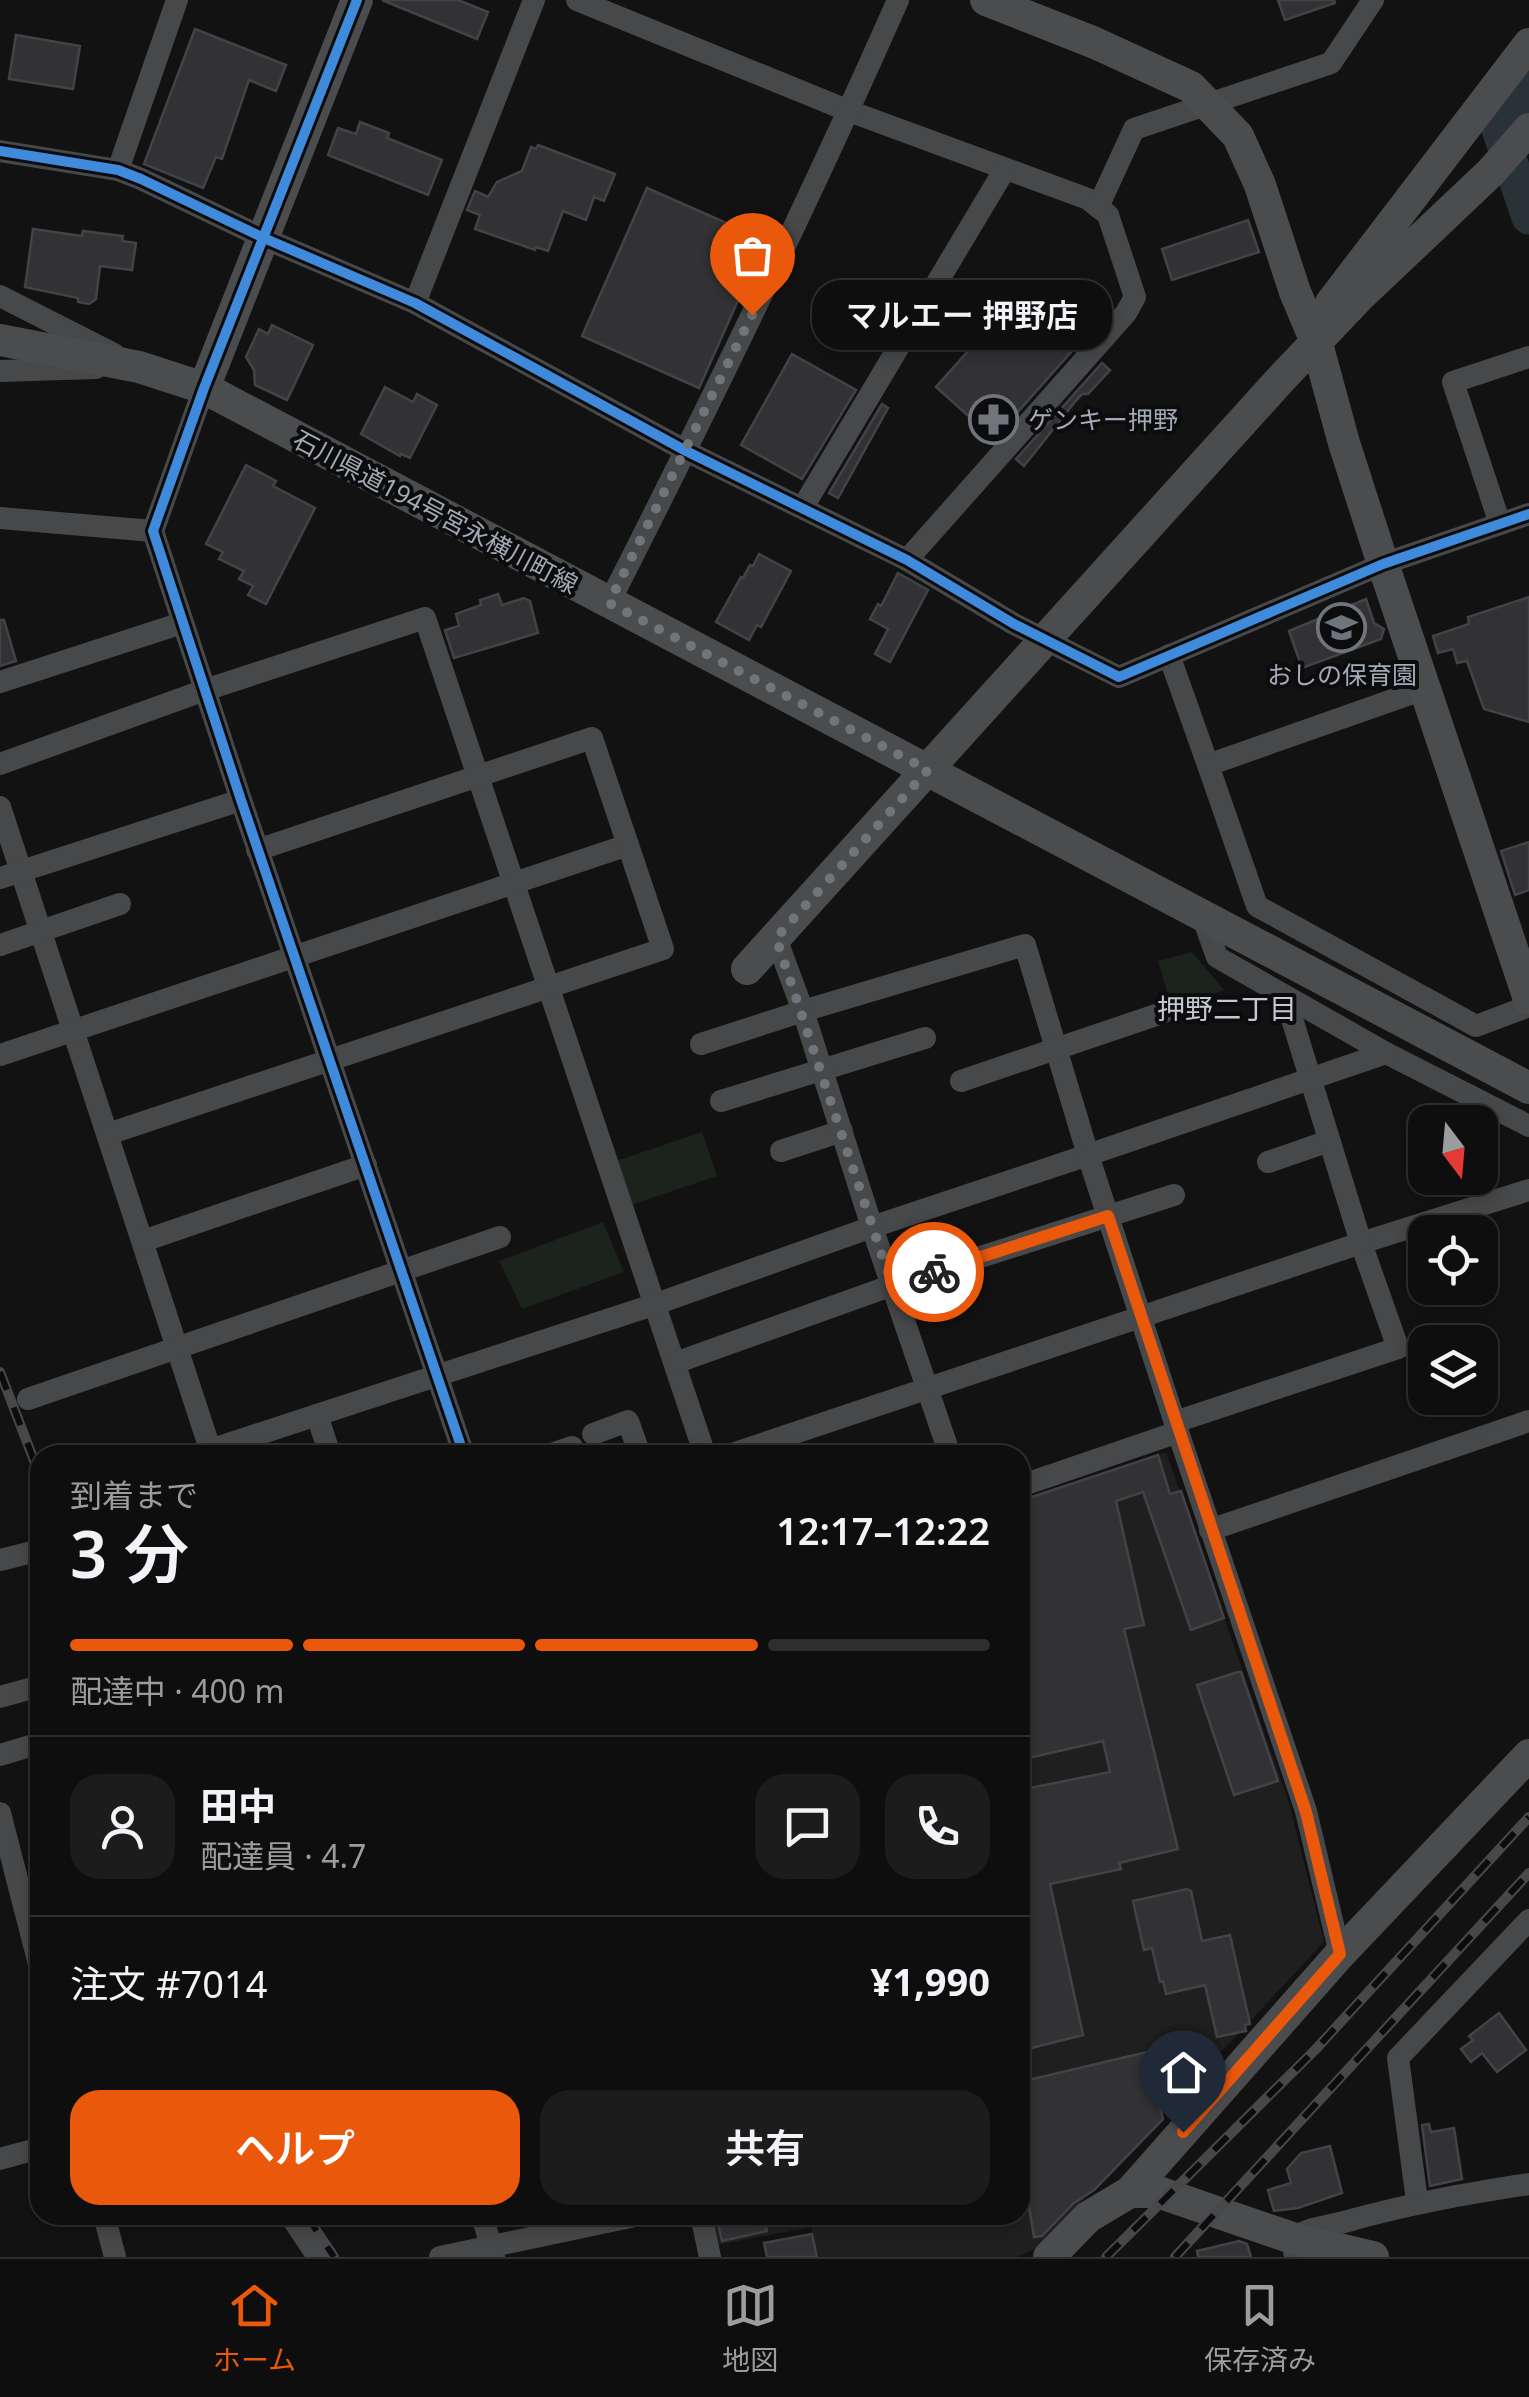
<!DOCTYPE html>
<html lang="ja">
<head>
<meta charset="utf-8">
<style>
	:root { --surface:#0e0e0e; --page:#1c1c1c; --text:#f1f3f6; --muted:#9b9c9e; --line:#2e2e2e; --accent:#ea580c }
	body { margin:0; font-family:"Noto Sans","Noto Sans JP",sans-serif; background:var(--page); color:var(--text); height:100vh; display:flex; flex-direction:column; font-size:38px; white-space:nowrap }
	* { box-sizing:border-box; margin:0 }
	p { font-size:32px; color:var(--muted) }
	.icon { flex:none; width:55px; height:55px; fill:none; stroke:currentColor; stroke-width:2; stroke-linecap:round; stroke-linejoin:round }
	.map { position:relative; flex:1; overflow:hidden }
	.details { position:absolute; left:30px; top:1445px; width:1000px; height:780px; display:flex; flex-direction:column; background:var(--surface); border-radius:30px; box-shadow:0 5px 15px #0003,0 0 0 2px var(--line) }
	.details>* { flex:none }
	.needle { width:65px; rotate:164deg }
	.buttons { position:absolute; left:1408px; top:1105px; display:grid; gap:20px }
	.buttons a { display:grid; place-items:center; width:90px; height:90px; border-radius:20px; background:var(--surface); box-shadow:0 5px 15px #0003,0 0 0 2px var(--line); font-size:50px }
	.pin { position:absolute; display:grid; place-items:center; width:85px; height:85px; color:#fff; margin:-102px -42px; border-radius:50% 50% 50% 0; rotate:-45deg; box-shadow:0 0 10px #0007 }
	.pin .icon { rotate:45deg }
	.courier { position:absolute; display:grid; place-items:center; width:100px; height:100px; margin:-50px; border:8px solid #ea580c; border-radius:50%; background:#fff; color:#222; box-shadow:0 2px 12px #0007 }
	.bubble { position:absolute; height:70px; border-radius:30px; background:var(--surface); box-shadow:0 5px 15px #0003,0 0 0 2px var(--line); font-size:32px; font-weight:600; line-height:70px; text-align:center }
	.head em { font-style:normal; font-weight:600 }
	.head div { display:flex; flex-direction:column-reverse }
	.head { display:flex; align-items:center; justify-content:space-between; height:170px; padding:0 40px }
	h1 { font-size:65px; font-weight:600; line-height:75px }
	.bar { display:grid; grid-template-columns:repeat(4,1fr); gap:15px 10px; align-content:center; height:120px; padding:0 40px }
	.bar i { height:12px; border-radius:8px; background:var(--line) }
	.bar .selected { background:var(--accent) }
	.bar p { grid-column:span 4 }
	.line { display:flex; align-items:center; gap:25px; padding:0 40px; border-top:2px solid var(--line) }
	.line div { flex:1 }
	.round { display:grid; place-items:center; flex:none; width:105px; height:105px; border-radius:30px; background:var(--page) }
	.button { display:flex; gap:20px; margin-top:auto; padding:20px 40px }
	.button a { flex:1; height:115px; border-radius:30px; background:var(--accent); color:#fff; font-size:40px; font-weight:600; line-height:115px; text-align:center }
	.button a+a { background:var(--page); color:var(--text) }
	.menu { display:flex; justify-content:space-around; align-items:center; height:140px; border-top:2px solid var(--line); background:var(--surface); font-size:28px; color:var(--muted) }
	.menu a { display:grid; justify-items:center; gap:5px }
	.menu .selected { color:var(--accent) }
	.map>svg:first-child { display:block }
</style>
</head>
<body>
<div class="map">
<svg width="1529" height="2257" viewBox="0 0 1529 2257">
	<rect width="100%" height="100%" fill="#121212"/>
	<polygon fill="#1f1f20" points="1166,1452 1289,1803 1324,1942 1039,2247 1017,2257 819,2257 811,2227 718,2245 712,2215 1020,2215 1020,1499"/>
	<g fill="#1c221c">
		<polygon points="1192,952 1224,990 1172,1008 1158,961"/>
		<polygon points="702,1132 717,1176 628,1206 613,1162"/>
		<polygon points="603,1222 624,1272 522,1309 499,1261"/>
	</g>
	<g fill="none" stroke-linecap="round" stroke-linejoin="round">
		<polyline stroke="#293236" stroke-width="35" points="1529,88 1499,129 1529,217"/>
	</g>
	<g fill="#323235" stroke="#414346" stroke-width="2.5">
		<polygon points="382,0 458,0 488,12 477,39"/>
		<polygon points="1278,0 1334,0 1335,3 1285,20"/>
		<polygon points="195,29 286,65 276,91 249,80 222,159 216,157 203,188 144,164"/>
		<polygon points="16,35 80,46 73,89 9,79"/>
		<polygon points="360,122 389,133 387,138 442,160 428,195 328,155 338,128 356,134"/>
		<polygon points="538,145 615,174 604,201 594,197 586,220 563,211 548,251 536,247 535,250 475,229 480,215 467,210 475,191 488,197 497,182 522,171 531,147 536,149"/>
		<polygon points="647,188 765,240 699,388 582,336"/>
		<polygon points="1248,220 1259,252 1172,280 1162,249"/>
		<polygon points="33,229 82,236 83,231 123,236 122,241 136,243 132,270 100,266 96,299 89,304 78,302 78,298 25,287"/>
		<polygon points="1010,304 1047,337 1059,325 1079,343 994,439 936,387"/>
		<polygon points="272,325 313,345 287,400 255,385 254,370 246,357 259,329 268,334"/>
		<polygon points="792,354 856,390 802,479 741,445"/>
		<polygon points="1102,363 1110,370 1088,394 1082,394 1074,403 1024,466 1016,459"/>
		<polygon points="385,387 413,402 417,394 437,405 410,458 401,454 400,456 361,434"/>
		<polygon points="882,404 888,408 838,498 829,493"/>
		<polygon points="246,465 276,481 273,486 315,508 266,604 248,595 253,586 239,579 244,571 219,559 223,552 206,544"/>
		<polygon points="759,554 791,571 761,627 757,625 749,640 716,622 741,577 743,578 750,565 753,566"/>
		<polygon points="898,573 928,590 890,662 875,654 888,629 870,619 878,604 881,606"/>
		<polygon points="498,594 502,605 524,598 530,601 538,633 454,658 445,630 459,626 456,614 481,605 480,600"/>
		<polygon points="1529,597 1529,722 1484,709 1467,661 1457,663 1453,649 1438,653 1433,636 1469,624 1468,617"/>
		<polygon points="1366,599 1374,623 1384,629 1381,639 1302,668 1289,631"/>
		<polygon points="0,620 4,620 16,661 0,666"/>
		<polygon points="1529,842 1529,890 1515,895 1501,851"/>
		<polygon points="1158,1455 1170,1494 1181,1491 1224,1618 1191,1630 1143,1492 1116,1501 1144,1625 1124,1629 1178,1849 1119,1863 1121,1869 1050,1884 1083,2035 1020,2051 1020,1790 1110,1772 1103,1741 1020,1760 1020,1501"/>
		<polygon points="1238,1672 1241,1672 1278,1781 1234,1795 1197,1685"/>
		<polygon points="1187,1889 1191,1891 1202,1941 1230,1935 1250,2024 1245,2025 1246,2031 1217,2037 1205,1985 1166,1994 1163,1981 1160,1982 1152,1948 1144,1950 1133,1901"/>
		<polygon points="1499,2013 1526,2050 1497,2072 1482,2053 1471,2062 1461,2049 1473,2040 1469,2036"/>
		<polygon points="1147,2052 1163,2119 1094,2190 1074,2203 1042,2236 1034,2237 1020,2154 1020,2082"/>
		<polygon points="1429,2124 1431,2132 1454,2128 1462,2179 1430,2186 1422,2125"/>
		<polygon points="1330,2146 1342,2193 1298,2208 1274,2211 1268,2190 1291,2183 1287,2169 1301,2153"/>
		<polygon points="716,2215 763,2215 767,2231 722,2241"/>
		<polygon points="812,2234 817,2257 767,2257 764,2243"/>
		<polygon points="1239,2241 1247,2244 1251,2257 1198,2257 1197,2251"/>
	</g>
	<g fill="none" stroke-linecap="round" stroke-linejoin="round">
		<g stroke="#46484a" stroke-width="22">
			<polyline points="577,0 849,111 1088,199 1108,215 1135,297 1126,313 907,560"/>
			<polyline points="0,151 118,170 141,179 266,239 415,303 686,451 907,560 1014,624 1119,677 1383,564 1529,514"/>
			<polyline points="118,170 177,0"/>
			<polyline points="1098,207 1134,129 1331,63 1373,0"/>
			<polyline points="0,296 114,354"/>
			<polyline points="415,303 534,0"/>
			<polyline points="0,371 96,368"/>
			<polyline points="204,388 153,531 241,800 464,1455"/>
			<polyline points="803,507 1005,169"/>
			<polyline points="0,518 153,531"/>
			<polyline points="1500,524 1453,382 1529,357"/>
			<path d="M609 603C710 404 808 204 898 0"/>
			<polyline points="1169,655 1208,765"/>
			<polyline points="0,682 182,623"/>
			<polyline points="1424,689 1208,765 1257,906 1476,1026 1529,1006"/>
			<polyline points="0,764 205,690 425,618 705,1455"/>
			<polyline points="0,807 212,1455"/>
			<polyline points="0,878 241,800"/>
			<polyline points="776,938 803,1011 1025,945 1088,1155 872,1227 950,1455"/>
			<polyline points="0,945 120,904"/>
			<polyline points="1386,1053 1529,1126"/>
			<polyline points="0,1055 628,845"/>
			<polyline points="961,1081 1162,1013"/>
			<polyline points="721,1101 925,1038"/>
			<polyline points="108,1134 663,949 592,738 257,850"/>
			<polyline points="781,1151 842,1131"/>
			<polyline points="1268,1162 1329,1141"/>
			<polyline points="143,1241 366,1165"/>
			<polyline points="675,1363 893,1285 1174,1195"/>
			<polyline points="28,1399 500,1237"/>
			<polyline points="317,1415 330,1455"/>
			<polyline points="1175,1422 1398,1348 1361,1243 1529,1190"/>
			<polyline points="1178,1432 1306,1811 1340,1954"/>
			<polyline points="593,1434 628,1421 640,1455"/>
			<polyline points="210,1450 656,1304 872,1227 803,1011 701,1044"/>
			<polyline points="549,1455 572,1447"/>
			<polyline points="729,1455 1361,1243 1285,996"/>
			<polyline points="1020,1486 1178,1432 1088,1155 1386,1053 1217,957 1202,915"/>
			<polyline points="1210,1530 1529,1421"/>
			<polyline points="0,1560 40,1550"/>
			<polyline points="0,1697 40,1686"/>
			<polyline points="0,1755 40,1743"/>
			<polyline points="0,1813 40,1968"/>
			<polyline points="0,2159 40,2148"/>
			<polyline points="1417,2201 1398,2058 1529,1920"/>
			<polyline points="104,2215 115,2257"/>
			<polyline points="290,2215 318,2257"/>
			<polyline points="482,2215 494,2257"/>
			<polyline points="701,2215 710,2257"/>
			<polyline points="440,2257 640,2215"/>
			<path d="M1295 2257 1292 2238C1310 2227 1325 2227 1344 2222 1408 2204 1464 2194 1529 2184"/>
		</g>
		<g stroke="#4a4c4e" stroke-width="32">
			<polyline points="986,0 1095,43 1191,87 1238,136 1260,185 1295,292 1317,344 1344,443 1383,564 1529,999"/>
			<polyline points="1331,303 1529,44"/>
			<polyline points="0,340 139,367 204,388 1529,1088"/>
			<polyline points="204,388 357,0"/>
			<polyline points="747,969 1280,380 1359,297 1491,172 1529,129"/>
			<polyline points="1130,2192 1340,1954 1529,1755"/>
			<polyline points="1049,2257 1088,2217 1130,2192 1158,2192 1292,2238 1373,2257"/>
		</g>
		<defs>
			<g id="rail">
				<polyline points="0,1372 40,1476"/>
				<polyline points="306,2215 334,2257"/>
				<polyline points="1106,2257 1315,2050 1529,1817"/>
				<polyline points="1175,2257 1529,1873"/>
			</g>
		</defs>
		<use href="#rail" stroke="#47484a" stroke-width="10"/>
		<use href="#rail" stroke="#0c0c0e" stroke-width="6" stroke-dasharray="19" stroke-linecap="butt"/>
		<defs>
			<g id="cycleway">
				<polyline points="357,0 204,388 153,531 241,800 464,1455"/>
				<polyline points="0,151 118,170 141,179 266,239 415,303 686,451 907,560 1014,624 1119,677 1383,564 1529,514"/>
			</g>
		</defs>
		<use href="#cycleway" stroke="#0c0c0e" stroke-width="16"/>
		<use href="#cycleway" stroke="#408adc" stroke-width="10"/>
	</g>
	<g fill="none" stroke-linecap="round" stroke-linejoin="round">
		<polyline stroke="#70757b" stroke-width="10" stroke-dasharray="0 18" points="752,315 609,603 928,770 776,938 892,1285 934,1272"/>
		<polyline stroke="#ea580c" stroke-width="12" points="934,1272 1108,1216 1306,1812 1340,1954 1183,2132"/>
	</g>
	<defs>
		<symbol id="pharmacy-ring" viewBox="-11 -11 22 22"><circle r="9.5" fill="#0c0c0e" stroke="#70757b" stroke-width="1.5"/><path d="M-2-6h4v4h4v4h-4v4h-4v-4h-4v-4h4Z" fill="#70757b"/></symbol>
		<symbol id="school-ring" viewBox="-11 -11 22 22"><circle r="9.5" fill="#0c0c0e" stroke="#70757b" stroke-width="1.5"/><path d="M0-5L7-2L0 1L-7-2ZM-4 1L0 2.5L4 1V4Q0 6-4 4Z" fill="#70757b"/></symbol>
	</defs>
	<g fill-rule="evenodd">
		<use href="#pharmacy-ring" x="966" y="392" width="55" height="55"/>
		<use href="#school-ring" x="1314" y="600" width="55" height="55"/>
	</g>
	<g text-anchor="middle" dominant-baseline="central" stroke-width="8" stroke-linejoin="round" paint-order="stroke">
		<g font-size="25" fill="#a3aab3" stroke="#0c0c0e" text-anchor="start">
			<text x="1028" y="419">ゲンキー押野</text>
			<text x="1342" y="674" text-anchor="middle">おしの保育園</text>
		</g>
		<g font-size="25" fill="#a3aab3" stroke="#0c0c0e">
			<text transform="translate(436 511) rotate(28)">石川県道194号宮永横川町線</text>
		</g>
		<g font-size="28" fill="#c4c8cf" stroke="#0c0c0e">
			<text x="1227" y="1008">押野二丁目</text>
		</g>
	</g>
</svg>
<div class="buttons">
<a><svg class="needle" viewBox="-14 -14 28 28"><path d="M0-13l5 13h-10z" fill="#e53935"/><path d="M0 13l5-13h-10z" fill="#9b9c9e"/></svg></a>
<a><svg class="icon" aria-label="locate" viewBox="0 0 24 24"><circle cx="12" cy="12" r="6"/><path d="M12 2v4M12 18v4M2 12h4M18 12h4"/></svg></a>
<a><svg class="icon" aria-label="layers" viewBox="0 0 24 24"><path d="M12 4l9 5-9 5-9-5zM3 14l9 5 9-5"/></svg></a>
</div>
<div class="pin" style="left:752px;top:315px;background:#ea580c"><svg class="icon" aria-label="bag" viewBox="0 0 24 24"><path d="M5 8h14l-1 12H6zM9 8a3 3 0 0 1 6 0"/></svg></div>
<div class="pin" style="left:1183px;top:2132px;background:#1f2937"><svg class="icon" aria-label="home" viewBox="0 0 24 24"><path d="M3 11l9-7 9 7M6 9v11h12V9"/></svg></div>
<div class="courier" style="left:934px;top:1272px"><svg class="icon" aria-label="bike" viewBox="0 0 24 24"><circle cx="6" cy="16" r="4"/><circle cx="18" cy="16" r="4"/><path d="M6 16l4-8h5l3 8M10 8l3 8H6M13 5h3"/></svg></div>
<div class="bubble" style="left:812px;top:280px;width:300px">マルエー 押野店</div>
<section class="details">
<div class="head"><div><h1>3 分</h1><p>到着まで</p></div><em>12:17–12:22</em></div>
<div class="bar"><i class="selected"></i><i class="selected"></i><i class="selected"></i><i></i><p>配達中 · 400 m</p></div>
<div class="line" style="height:180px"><a class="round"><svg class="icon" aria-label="person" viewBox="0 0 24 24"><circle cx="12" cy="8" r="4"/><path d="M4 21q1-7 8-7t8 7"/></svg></a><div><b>田中</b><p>配達員 · 4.7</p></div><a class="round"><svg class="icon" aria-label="chat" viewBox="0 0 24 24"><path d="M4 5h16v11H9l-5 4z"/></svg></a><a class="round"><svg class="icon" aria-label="phone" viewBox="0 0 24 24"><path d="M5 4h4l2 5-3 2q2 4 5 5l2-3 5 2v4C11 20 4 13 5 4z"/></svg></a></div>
<div class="line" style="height:130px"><div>注文 #7014</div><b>¥1,990</b></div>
<div class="button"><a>ヘルプ</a><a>共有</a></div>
</section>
</div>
<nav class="menu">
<a class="selected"><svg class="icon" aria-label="home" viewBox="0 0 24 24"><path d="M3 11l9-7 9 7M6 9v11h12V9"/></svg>ホーム</a>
<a><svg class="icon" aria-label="map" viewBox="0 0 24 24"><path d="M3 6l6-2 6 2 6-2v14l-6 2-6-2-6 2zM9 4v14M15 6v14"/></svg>地図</a>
<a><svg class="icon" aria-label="saved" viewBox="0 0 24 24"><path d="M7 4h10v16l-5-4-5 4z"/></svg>保存済み</a>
</nav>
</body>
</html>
